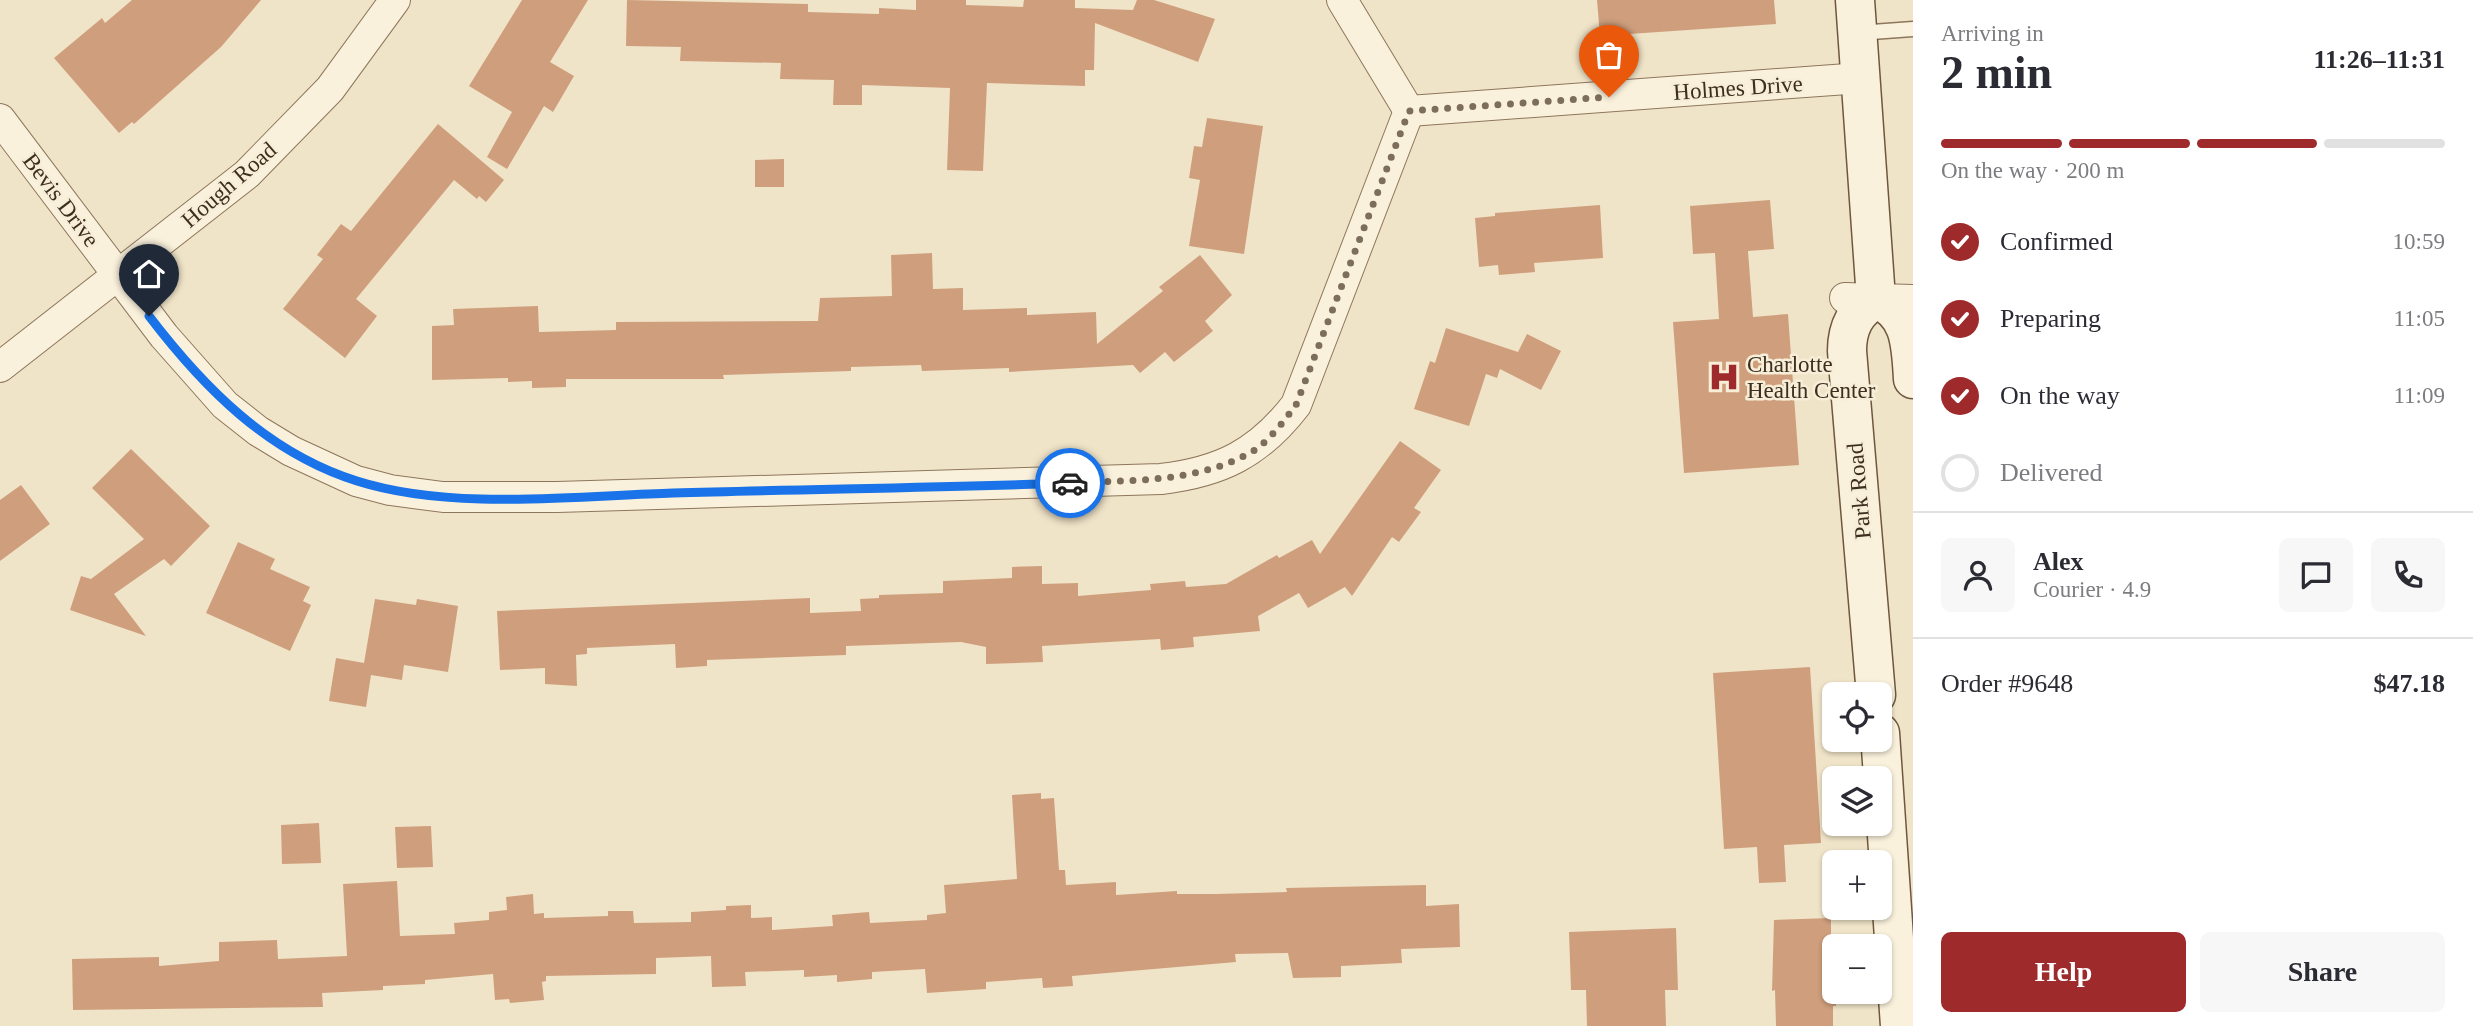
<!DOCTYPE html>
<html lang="en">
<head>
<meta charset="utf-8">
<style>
	:root { --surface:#fff; --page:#f7f7f7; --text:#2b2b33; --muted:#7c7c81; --line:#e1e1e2; --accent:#9e2a2b }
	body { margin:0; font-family:Georgia,serif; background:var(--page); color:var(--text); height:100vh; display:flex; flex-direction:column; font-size:26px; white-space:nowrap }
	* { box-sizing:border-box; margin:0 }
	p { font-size:23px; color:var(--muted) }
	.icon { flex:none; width:38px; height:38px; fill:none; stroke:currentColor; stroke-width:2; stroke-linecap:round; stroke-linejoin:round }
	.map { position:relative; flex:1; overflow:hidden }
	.panel { display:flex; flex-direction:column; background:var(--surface); width:560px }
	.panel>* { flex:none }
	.fabs { position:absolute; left:1822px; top:682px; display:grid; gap:14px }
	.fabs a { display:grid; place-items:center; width:70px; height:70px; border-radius:10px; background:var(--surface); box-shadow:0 2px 5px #0004; font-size:35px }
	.pin { position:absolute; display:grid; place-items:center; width:60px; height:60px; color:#fff; margin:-72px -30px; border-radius:50% 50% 50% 0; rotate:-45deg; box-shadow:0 0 7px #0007 }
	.pin .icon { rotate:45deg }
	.courier { position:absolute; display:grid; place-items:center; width:70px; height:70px; margin:-35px; border:5px solid #1a73e8; border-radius:50%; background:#fff; color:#222; box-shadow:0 2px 9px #0007 }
	.headline em { font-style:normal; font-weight:700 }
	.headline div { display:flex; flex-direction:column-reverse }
	.headline { display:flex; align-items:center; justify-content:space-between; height:119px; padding:0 28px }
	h1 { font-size:46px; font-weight:700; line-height:52px }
	.bar { display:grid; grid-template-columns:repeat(4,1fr); gap:10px 7px; align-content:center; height:84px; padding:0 28px }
	.bar i { height:9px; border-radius:5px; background:var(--line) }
	.bar .current { background:var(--accent) }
	.bar p { grid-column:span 4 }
	.line { display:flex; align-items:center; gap:18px; padding:0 28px; border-top:2px solid var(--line) }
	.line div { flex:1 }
	.round { display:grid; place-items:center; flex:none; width:74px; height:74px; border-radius:10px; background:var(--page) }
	ol { padding:0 28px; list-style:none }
	li { display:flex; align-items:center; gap:21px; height:77px }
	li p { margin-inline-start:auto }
	li .icon { padding:7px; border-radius:50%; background:var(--accent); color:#fff; stroke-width:4 }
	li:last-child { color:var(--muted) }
	li i { width:38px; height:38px; border:4px solid var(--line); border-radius:50% }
	.primary-button { display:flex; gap:14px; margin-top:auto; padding:14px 28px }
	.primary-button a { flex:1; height:80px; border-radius:10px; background:var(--accent); color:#fff; font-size:28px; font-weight:700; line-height:80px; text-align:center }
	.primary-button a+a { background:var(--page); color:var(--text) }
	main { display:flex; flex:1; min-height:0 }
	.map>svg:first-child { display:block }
</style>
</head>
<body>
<main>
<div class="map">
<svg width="1913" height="1026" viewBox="0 0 1913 1026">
	<rect width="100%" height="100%" fill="#f0e4c8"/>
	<g fill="#cf9f7d">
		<polygon points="132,0 261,0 221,47 134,124 132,122 119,133 54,58 102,18 105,23"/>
		<polygon points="522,0 588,0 550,62 574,76 553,112 544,106 507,169 487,157 512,112 469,86"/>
		<polygon points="627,0 808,4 808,12 879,14 879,8 916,10 916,0 966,0 966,5 1023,7 1024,0 1075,0 1075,8 1133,10 1137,0 1154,0 1215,19 1198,62 1095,23 1094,70 1085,70 1085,86 987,83 983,171 947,170 950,88 862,85 862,105 833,105 834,80 780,79 781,63 680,61 681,47 626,46"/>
		<polygon points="1597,0 1774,0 1776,24 1600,36"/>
		<polygon points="1207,118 1263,126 1244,254 1189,246 1200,180 1189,178 1194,146 1202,147"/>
		<polygon points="438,124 504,180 486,202 479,196 477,199 454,180 356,299 377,316 345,358 283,309 323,259 317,255 341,224 351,231"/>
		<polygon points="784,159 784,187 755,187 755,160"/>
		<polygon points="1770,200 1774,249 1748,251 1753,317 1788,314 1799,465 1684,473 1673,322 1719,319 1715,253 1693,254 1690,206"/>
		<polygon points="1600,205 1603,258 1534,263 1535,272 1499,275 1498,265 1479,267 1475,218 1495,216 1495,213"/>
		<polygon points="932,253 933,289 963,288 963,310 1027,308 1027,315 1096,312 1097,344 1163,291 1159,287 1200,255 1232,295 1205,321 1213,331 1174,362 1165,352 1140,373 1133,365 1009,372 1009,368 922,371 921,365 851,367 851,371 723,375 724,379 566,379 566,387 532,388 532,381 508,382 508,378 432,380 432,326 454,325 453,309 538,306 539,332 616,330 616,322 818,321 820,298 892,296 891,255"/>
		<polygon points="1446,328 1518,352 1527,334 1561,351 1541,390 1500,369 1497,378 1486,374 1469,426 1414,409 1430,361 1435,363"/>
		<polygon points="1400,441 1441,470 1414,508 1421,512 1399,542 1392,537 1352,596 1345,587 1308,608 1299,593 1258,616 1260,631 1193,637 1194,647 1161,650 1160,639 1042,646 1043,662 986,664 986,647 961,642 846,646 846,655 707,660 707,666 676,668 675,644 587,648 587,654 576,655 577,686 545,684 545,668 500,670 497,611 810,598 810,613 861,611 860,599 879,598 879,595 943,593 943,581 1012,578 1012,567 1042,566 1042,584 1078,583 1078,596 1151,590 1150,584 1185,581 1186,587 1226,584 1277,555 1279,558 1312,540 1320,554"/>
		<polygon points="131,449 210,526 171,566 164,559 114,594 146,636 70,610 81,576 91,579 144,539 92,488"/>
		<polygon points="21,485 50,524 0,561 0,500"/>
		<polygon points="238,542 275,559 270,569 310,587 303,601 311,605 290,651 206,613"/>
		<polygon points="375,599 416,605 417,599 458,606 448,672 404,665 402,680 371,675 366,707 329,701 336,658 364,663"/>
		<polygon points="1810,667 1821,843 1784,845 1786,882 1759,883 1757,847 1724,849 1713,673"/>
		<polygon points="1041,793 1041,799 1054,798 1059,870 1065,870 1066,885 1116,882 1116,895 1177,891 1177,894 1215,894 1287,892 1286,888 1426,885 1426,906 1459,904 1460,947 1401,949 1402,963 1341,966 1341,977 1293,978 1288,953 1235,954 1236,962 1072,976 1073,986 1043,988 1042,978 986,982 986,989 927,993 925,969 872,972 872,979 837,982 837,975 804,977 804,970 745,972 746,986 712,987 711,956 656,958 656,974 546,976 546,981 542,982 544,1000 510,1003 509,999 495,1000 493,974 425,980 425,984 383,986 383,990 322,993 323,1007 73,1010 72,959 159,957 159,966 219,961 219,942 277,940 278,959 347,956 343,884 397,881 400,936 455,934 454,923 489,920 489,912 507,910 506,897 533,894 534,914 544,913 544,918 608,916 608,911 633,911 634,923 691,922 691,912 726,910 726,906 751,905 751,918 772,917 772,930 833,926 832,915 869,912 870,923 927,920 927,915 946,913 944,885 1017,879 1012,795"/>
		<polygon points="319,823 321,863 282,864 281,825"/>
		<polygon points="431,826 433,867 397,868 395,827"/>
		<polygon points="1831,918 1831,938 1835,937 1836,1006 1833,1006 1833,1026 1776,1026 1775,990 1772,991 1774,920"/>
		<polygon points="1676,928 1678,990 1665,990 1666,1026 1587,1026 1586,990 1571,990 1569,932"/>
	</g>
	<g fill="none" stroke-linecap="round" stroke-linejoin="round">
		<defs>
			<polyline id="service" points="1858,33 1913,29"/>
			<g id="minor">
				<polyline points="1342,0 1409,111 1861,78"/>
				<path d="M0 119 164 336 225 405 258 431 291 451 356 481 390 490 443 497H557L1161 479C1221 472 1259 453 1296 405L1409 111"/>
				<polyline points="1845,298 1913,300"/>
				<polyline points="0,367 247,174 330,89 395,0"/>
			</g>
			<g id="secondary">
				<polyline points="1855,0 1876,299"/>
				<path d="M1876 299C1855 311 1847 328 1847 351L1876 695"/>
				<path d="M1876 299C1911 312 1911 346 1913 379"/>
				<polyline points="1880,733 1900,1026"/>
			</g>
		</defs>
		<use href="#service" stroke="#8d765c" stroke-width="17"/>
		<use href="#minor" stroke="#8d765c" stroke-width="32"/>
		<use href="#secondary" stroke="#6f573f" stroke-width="41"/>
		<use href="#service" stroke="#faf1dc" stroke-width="14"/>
		<use href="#minor" stroke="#faf1dc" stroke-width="30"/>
		<use href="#secondary" stroke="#faf1dc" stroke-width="38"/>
	</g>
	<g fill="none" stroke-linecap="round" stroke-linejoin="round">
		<path stroke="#7c6e5b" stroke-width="7" stroke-dasharray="0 12.6" d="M1070 483C1130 480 1192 483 1246 455 1267 445 1282 423 1296 405L1409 111 1609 97"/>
		<path stroke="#1a73e8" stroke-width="9" d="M149 316C204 388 268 453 357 481 451 511 575 496 673 493 806 489 938 488 1070 483"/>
	</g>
	<defs>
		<symbol id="hospital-bare" viewBox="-9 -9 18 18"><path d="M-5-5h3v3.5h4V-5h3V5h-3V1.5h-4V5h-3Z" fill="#9e2a2b" stroke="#f7eed8" stroke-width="2.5" paint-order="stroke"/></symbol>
	</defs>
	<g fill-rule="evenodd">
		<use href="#hospital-bare" x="1702" y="355" width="44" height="44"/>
	</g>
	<g text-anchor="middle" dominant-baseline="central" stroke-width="5" stroke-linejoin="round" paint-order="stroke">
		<g font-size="23" fill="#3d2e20" stroke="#f7eed8">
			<text transform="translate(1738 88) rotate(-4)">Holmes Drive</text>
			<text transform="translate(229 185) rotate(-41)">Hough Road</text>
			<text transform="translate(61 200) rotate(53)">Bevis Drive</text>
			<text transform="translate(1859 491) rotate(-95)">Park Road</text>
		</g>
		<g font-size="23" fill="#3d2e20" stroke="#f7eed8" text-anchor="start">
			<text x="1747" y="364">Charlotte<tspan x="1747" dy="26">Health Center</tspan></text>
		</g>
	</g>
</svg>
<div class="fabs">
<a><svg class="icon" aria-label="locate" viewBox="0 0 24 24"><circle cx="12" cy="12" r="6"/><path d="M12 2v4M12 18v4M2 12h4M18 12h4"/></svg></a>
<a><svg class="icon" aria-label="layers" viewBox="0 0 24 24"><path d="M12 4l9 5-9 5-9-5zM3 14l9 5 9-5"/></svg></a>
<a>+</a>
<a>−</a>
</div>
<div class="pin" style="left:1609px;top:97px;background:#ea580c"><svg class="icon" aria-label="bag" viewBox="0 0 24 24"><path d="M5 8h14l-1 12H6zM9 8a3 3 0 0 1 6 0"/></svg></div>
<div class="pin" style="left:149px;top:316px;background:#1f2937"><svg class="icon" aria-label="home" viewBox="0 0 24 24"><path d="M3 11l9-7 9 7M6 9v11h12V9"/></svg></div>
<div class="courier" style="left:1070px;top:483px"><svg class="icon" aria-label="car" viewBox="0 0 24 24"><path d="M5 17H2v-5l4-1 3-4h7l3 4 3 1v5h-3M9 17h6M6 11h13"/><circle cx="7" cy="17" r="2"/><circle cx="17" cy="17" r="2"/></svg></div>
</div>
<section class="panel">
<div class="headline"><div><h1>2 min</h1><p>Arriving in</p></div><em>11:26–11:31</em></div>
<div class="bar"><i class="current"></i><i class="current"></i><i class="current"></i><i></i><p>On the way · 200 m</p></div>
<ol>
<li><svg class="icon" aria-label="check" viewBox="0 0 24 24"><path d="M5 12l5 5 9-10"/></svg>Confirmed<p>10:59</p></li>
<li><svg class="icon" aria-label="check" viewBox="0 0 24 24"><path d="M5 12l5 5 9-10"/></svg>Preparing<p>11:05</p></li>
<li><svg class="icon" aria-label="check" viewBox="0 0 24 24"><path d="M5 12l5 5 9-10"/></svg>On the way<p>11:09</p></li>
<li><i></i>Delivered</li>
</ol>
<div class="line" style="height:126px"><a class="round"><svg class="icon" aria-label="person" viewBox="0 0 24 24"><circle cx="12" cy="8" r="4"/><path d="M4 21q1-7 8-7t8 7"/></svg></a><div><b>Alex</b><p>Courier · 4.9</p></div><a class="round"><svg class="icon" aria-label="chat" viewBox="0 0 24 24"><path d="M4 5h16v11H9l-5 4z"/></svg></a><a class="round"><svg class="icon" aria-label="phone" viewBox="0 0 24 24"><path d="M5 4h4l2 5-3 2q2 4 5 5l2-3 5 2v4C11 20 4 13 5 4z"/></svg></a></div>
<div class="line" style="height:91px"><div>Order #9648</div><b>$47.18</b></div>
<div class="primary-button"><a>Help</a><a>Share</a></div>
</section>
</main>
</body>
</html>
